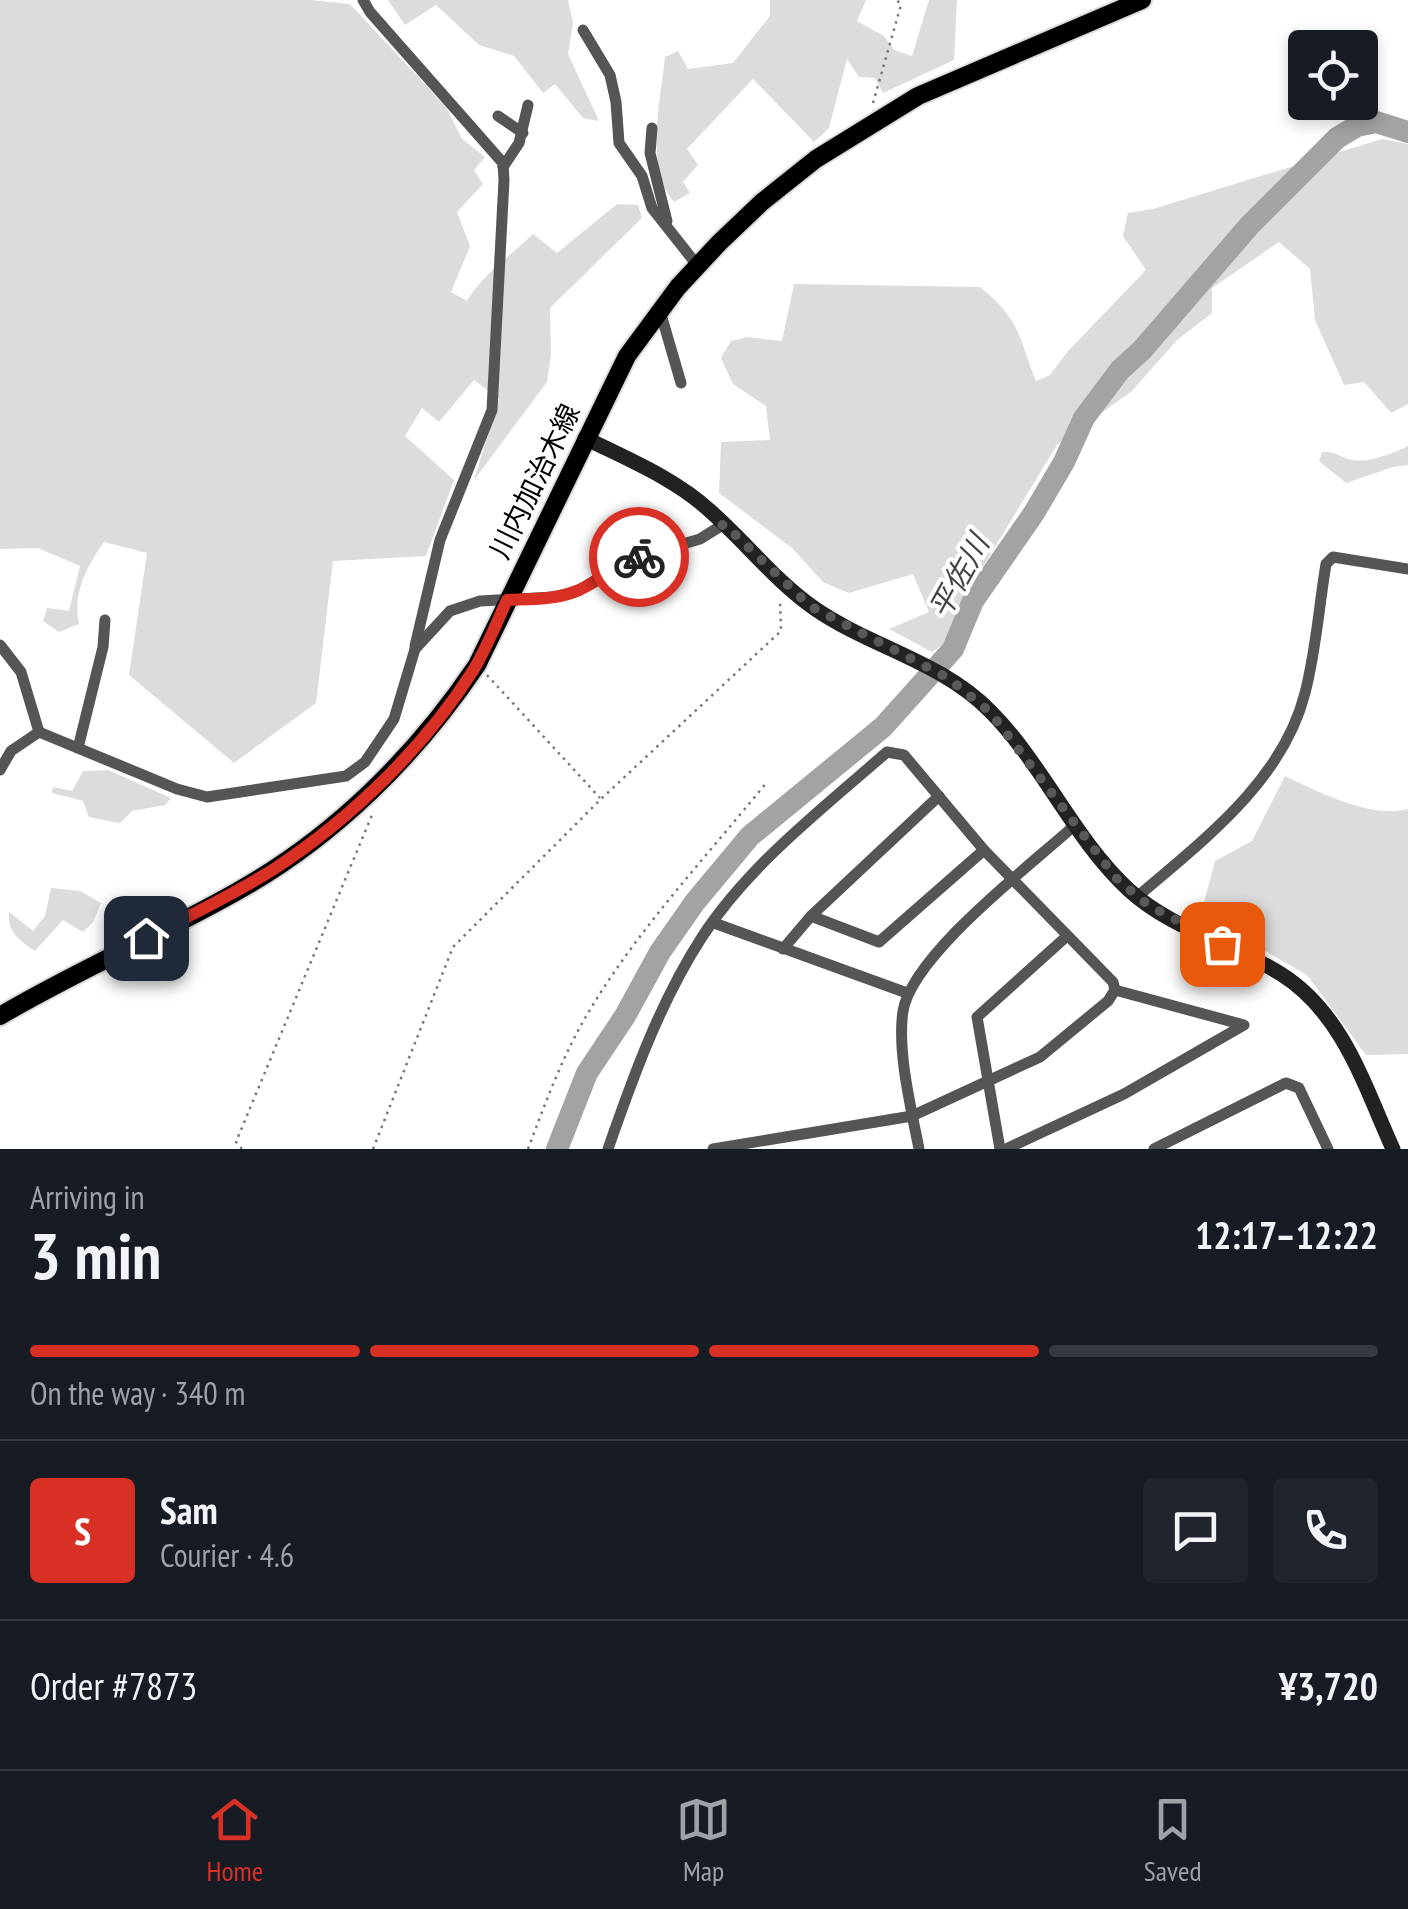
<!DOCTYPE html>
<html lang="en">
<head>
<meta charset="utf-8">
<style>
	:root { --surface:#171b24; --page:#20242c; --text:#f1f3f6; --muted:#9ea1a6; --line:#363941; --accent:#d93025 }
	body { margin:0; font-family:"PT Sans Narrow","Noto Sans JP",sans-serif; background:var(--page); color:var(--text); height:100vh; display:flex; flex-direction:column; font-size:38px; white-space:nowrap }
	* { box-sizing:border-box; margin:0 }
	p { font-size:32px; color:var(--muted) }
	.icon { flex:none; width:55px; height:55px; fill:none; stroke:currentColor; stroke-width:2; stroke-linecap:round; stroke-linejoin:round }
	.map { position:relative; height:1149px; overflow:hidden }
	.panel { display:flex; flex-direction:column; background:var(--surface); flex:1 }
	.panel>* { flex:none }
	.tools { position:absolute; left:1288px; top:30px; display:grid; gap:20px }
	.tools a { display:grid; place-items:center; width:90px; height:90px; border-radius:10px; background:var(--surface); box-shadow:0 5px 15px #0003; font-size:50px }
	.pin { position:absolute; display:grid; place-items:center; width:85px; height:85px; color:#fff; margin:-42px; border-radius:20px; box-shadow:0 5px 15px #0006 }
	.courier { position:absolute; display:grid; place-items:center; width:100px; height:100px; margin:-50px; border:8px solid #d93025; border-radius:50%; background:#fff; color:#222; box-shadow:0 2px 12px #0007 }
	.headline em { font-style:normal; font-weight:800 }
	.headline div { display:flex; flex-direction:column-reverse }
	.headline { display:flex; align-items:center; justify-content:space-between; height:170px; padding:0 30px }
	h1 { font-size:65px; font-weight:800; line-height:75px }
	.bar { display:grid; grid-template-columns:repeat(4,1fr); gap:15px 10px; align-content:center; height:120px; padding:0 30px }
	.bar i { height:12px; border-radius:8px; background:var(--line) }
	.bar .on { background:var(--accent) }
	.bar p { grid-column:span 4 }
	.line { display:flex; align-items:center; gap:25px; padding:0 30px; border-top:2px solid var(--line) }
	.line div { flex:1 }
	.round { display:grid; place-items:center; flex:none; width:105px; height:105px; border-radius:10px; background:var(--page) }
	.tabs { display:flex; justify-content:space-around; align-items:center; height:140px; border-top:2px solid var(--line); background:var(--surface); font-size:28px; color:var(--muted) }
	.tabs a { display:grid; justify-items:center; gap:5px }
	.tabs .on { color:var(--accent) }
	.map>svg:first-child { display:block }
</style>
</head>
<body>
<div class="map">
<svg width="1408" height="1149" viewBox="0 0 1408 1149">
	<rect width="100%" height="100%" fill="#fff"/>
	<g fill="#dcdcdc">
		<path d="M0 0H310L350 4 446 107 462 139 485 157 474 170 483 184 457 212 470 246 451 292 467 301C481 276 511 255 533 234L557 253 617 204 638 205 642 218 550 308 551 354 547 382 474 480 499 399 474 380 439 422 422 408 405 436 454 480 426 556 333 561 316 703 234 763 129 675 147 553 104 542C87 566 72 594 79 624L59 632 43 621 47 608 69 611 80 566 38 548 0 549Z"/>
		<polygon points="388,0 568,0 573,23 568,54 599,121 583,118 555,84 543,93 514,56 479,45 436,5 405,25"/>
		<path d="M770 0H866L857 21 884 36 894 50 912 56 929 0H957L954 60 883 93 875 78 859 77 847 59 829 128 814 142 753 79 687 149 698 165 683 182 690 193 674 202C644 168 661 98 665 57L678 51 688 69 733 63 770 16Z"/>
		<path d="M1382 139 1408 144V404L1391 413 1364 382 1344 385 1315 320 1310 269 1279 242 1212 288V313L1177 340 1132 391 1057 445 959 606 946 642 932 652 889 629 929 612 913 574 849 593 823 582 792 548 719 493 721 442 770 440 766 406 733 384 721 358 731 341 748 337 782 341 794 284 980 287C1021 320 1018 336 1036 381L1050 375 1068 351 1146 270 1123 236 1128 213 1153 209Z"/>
		<path d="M1408 446V465L1393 467 1346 483 1319 461 1322 452C1336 451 1341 458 1353 460 1370 463 1394 453 1408 446Z"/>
		<polygon points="108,770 171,798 165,805 132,811 120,823 89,817 83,801 52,793 53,787 72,791 83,771"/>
		<path d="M1285 776C1319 792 1370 819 1408 809V1054L1366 1055 1307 975 1201 914 1215 861 1252 841Z"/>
		<path d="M51 888 80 891 101 903 93 922 83 932 63 920 35 951C20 941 7 932 9 912L33 931 45 916Z"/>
	</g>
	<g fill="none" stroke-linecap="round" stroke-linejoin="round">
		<polyline stroke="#a3a3a3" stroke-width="22" points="557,1149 587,1073 625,1016 660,952 695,902 750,836 883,727 953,649 973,601 1034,513 1064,462 1084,418 1120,370 1142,350 1249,226 1337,138 1357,126 1376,122 1408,132"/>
		<defs>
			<path id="primary" d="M0 1016C76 971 158 936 236 892 333 838 415 757 477 665L627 356 678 287 719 243 762 202 816 159 918 96 1142 0"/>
		</defs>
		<use href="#primary" stroke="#dbdbdb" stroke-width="22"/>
		<g stroke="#777" stroke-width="2.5" stroke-dasharray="2.5 5" stroke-linecap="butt">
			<polyline points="873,103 901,5 897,0"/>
			<polyline points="487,675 600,798"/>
			<polyline points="242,1149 236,1142 372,815"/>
			<polyline points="373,1149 453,947 601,799 781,631 780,600"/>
			<path d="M528 1149C546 1101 564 1052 591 1008 640 927 707 856 767 782"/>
		</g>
		<g stroke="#555" stroke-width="11">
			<polyline points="363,0 370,12 503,163 504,180 492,410 440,540 415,646"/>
			<polyline points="583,30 610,75 616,102 619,143 642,176 652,208 697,265"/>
			<polyline points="498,116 523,133"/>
			<polyline points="652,128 650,153 667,221"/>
			<polyline points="503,167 519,143 528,105"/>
			<polyline points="660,311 681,383"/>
			<polyline points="0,645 21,672 39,732"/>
			<polyline points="39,732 177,789 207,797 346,776 365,762 394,719 415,649 450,611 480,601 554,597 578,591 628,560 700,539 724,524"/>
			<polyline points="78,748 103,647 105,620"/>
			<polyline points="0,770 11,751 39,732"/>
			<path d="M1137 897C1202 841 1283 781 1305 693 1316 651 1319 606 1326 564L1333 557 1408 569"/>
			<polyline points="811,916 879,942 984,850"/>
			<polyline points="714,923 907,993"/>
			<polyline points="783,949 811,916 939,796"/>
			<path d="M608 1149C633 1077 660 1002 702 937 749 865 822 809 887 752L904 755 984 850 1113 982 1115 990 1108 1001 1040 1057 912 1116 713 1149"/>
			<path d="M919 1149C911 1108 897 1051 903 1011 912 955 1031 865 1075 825"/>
			<polyline points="1000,1149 977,1017 1067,936"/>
			<polyline points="1006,1149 1124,1094 1244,1025 1115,990"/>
			<polyline points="1154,1149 1286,1083 1299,1088 1328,1149"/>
		</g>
		<path stroke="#222" stroke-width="15" d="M585 438C627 459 674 478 709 510 745 541 775 581 814 608 870 647 941 661 990 711 1043 764 1073 838 1129 890 1171 929 1232 943 1281 974 1343 1013 1364 1085 1393 1149"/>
		<use href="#primary" stroke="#000" stroke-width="18"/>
	</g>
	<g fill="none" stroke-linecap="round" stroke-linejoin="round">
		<polyline stroke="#595959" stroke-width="10" stroke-dasharray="0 18" points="639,557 700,539 724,524 810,606 948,678 990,712 1117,879 1148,905 1222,944"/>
		<path stroke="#d93025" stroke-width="12" d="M146 938C189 916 233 895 274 869 352 818 425 747 474 669 487 647 497 622 507 600 529 599 552 600 574 592 597 584 615 564 639 557"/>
	</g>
	<g text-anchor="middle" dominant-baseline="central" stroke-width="8" stroke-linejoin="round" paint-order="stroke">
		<g font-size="28" fill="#000" stroke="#fff">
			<text transform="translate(534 481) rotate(-64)">川内加治木線</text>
		</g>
		<g font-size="30" font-style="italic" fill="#444" stroke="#fff">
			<text transform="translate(958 576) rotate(-61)">平佐川</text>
		</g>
	</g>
</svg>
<div class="tools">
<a><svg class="icon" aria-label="locate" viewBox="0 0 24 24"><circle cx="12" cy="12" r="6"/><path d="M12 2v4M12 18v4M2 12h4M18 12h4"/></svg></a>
</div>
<div class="pin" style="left:1222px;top:944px;background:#ea580c"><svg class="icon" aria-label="bag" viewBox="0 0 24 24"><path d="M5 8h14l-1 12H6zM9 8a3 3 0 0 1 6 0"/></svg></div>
<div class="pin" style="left:146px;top:938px;background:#1f2937"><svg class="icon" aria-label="home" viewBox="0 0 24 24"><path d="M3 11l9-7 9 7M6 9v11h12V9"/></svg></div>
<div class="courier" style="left:639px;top:557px"><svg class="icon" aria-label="bike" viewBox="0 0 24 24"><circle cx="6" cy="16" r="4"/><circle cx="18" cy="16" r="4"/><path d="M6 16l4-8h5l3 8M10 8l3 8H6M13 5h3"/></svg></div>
</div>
<section class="panel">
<div class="headline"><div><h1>3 min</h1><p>Arriving in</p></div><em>12:17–12:22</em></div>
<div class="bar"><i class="on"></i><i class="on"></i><i class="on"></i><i></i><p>On the way · 340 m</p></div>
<div class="line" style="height:180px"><b class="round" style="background:var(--accent);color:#fff">S</b><div><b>Sam</b><p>Courier · 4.6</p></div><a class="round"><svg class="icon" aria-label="chat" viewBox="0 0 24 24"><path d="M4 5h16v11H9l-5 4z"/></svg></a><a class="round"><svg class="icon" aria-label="phone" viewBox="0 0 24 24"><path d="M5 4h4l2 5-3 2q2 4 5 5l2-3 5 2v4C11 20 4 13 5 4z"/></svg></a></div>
<div class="line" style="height:130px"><div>Order #7873</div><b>¥3,720</b></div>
</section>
<nav class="tabs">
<a class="on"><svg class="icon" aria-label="home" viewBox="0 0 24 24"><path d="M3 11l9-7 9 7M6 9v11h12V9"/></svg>Home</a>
<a><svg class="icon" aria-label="map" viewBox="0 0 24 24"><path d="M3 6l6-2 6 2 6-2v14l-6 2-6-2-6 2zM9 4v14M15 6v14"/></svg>Map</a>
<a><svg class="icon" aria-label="saved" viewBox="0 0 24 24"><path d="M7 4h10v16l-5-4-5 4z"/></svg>Saved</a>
</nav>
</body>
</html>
